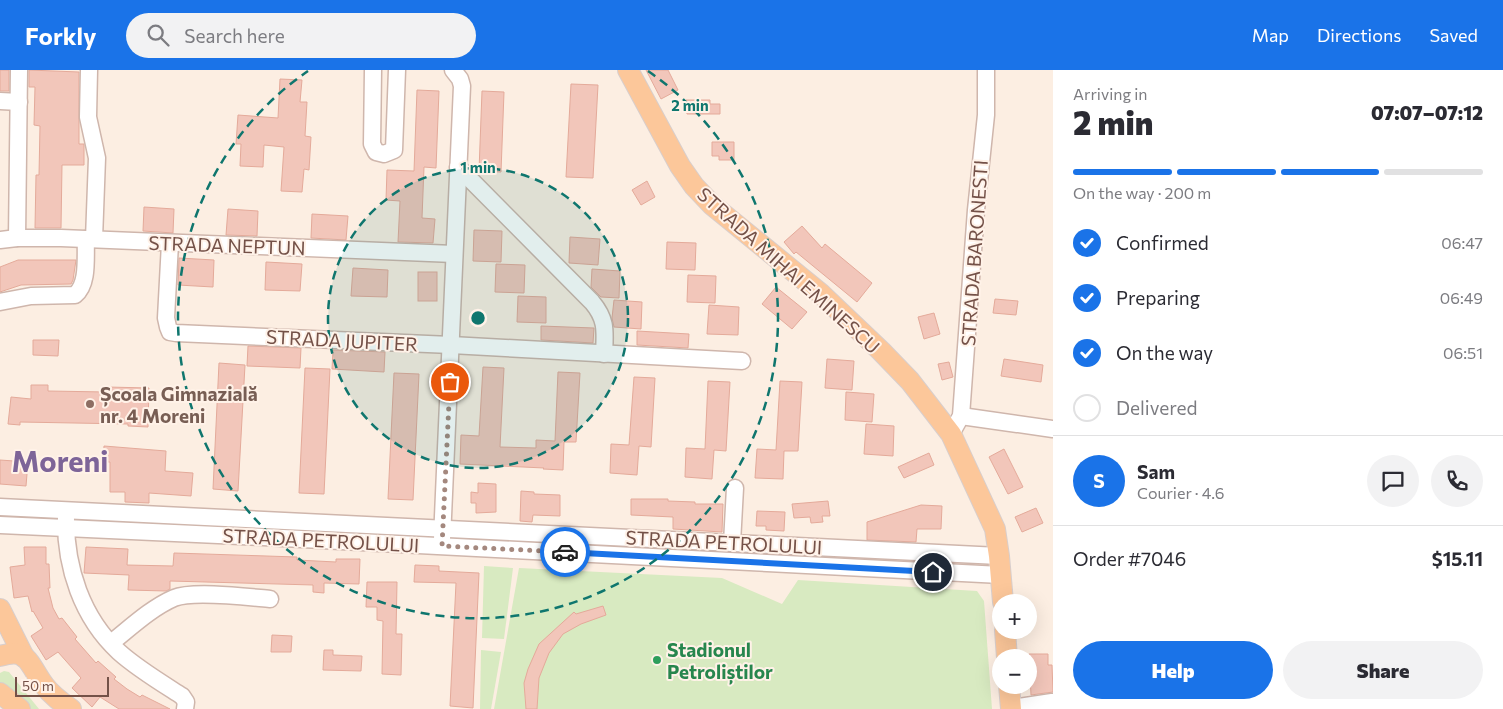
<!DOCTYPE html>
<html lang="en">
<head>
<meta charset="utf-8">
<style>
	:root { --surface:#fff; --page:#f2f2f3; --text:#2b2b33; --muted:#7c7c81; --line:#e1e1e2; --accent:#1a73e8 }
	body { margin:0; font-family:Commissioner,sans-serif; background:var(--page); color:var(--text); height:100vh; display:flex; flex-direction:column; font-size:19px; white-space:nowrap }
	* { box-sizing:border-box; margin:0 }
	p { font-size:16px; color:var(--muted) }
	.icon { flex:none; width:28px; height:28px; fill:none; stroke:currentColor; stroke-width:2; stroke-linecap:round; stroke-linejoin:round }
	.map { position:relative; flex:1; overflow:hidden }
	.sheet { display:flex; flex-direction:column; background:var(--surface); width:450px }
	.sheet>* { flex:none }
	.fabs { position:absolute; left:992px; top:524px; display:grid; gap:10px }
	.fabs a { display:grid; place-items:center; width:45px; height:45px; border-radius:50%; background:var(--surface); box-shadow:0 5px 20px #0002; font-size:25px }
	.scale { position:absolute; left:15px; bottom:12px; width:94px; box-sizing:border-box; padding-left:5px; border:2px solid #745148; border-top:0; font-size:14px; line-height:18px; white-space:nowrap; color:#745148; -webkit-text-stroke:4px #fff2e8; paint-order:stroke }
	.pin { position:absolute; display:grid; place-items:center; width:42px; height:42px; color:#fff; margin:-21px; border:2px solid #fff; border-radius:50%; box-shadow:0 1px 5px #0007 }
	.courier { position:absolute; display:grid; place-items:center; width:50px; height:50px; margin:-25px; border:4px solid #1a73e8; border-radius:50%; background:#fff; color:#222; box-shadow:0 1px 6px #0007 }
	.summary em { font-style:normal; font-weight:800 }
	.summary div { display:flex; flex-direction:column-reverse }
	.summary { display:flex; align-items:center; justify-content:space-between; height:85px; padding:0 20px }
	h1 { font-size:32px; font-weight:800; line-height:38px }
	.bar { display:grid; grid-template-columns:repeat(4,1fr); gap:8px 5px; align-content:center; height:60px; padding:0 20px }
	.bar i { height:6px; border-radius:4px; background:var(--line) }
	.bar .current { background:var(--accent) }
	.bar p { grid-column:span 4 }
	.line { display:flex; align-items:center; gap:12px; padding:0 20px; border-top:1px solid var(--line) }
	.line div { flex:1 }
	.round { display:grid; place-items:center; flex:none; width:52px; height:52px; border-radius:26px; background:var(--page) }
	ol { padding:0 20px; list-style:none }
	li { display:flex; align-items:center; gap:15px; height:55px }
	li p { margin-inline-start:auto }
	li .icon { padding:5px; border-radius:50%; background:var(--accent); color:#fff; stroke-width:4 }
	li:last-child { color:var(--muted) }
	li i { width:28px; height:28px; border:2px solid var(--line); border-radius:50% }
	.primary-button { display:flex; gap:10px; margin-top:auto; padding:10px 20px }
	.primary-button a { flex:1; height:58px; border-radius:30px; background:var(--accent); color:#fff; font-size:20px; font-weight:800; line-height:58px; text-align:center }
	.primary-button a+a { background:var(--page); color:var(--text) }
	header { display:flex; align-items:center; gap:30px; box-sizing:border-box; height:70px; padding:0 25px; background:var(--accent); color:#fff }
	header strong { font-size:24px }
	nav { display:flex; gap:28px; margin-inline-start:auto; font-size:18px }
	.search { width:350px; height:45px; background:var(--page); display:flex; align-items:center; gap:12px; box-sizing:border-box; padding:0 18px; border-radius:28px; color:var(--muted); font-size:19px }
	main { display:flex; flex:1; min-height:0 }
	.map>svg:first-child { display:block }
</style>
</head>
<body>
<header>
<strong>Forkly</strong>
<div class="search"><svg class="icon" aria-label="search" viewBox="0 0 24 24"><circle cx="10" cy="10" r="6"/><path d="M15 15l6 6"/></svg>Search here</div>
<nav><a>Map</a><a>Directions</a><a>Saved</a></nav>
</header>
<main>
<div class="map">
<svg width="1053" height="639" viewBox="0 0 1053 639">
	<rect width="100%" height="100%" fill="#fceee2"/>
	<g fill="#d8eac1">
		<polygon points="484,496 513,498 504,569 482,568"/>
		<polygon points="519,498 722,508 782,534 798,510 977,521 984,531 992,639 494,639"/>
		<polygon points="481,580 501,582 491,639 480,639"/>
		<polygon points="4,601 9,602 13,607 39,639 27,639 0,620 0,603"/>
	</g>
	<g fill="#f2c6ba" stroke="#e4aa9a">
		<rect x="0" y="0" width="9" height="21"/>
		<polygon points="29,0 79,2 79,74 84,74 84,95 62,95 61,158 35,158 36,105 39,105 40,56 34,55 35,17 29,17"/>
		<polygon points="646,0 668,0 678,20 661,29"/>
		<polygon points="280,9 302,10 300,32 307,32 305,66 311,67 309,100 304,99 302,122 281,121 284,77 264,75 263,97 240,96 241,74 236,74 238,45 278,48"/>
		<polygon points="571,14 598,15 593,108 566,107"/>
		<polygon points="417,20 439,21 436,98 424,97 422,148 435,149 433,173 398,172 400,131 386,130 387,100 414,101"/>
		<polygon points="482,21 504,22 501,102 479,101"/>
		<polygon points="686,30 710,30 710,34 720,34 720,44 687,44"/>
		<polygon points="712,72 734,72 734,90 719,90 719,86 712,86"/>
		<polygon points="647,111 655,127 641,135 632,120"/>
		<polygon points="144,137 174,139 173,163 143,161"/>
		<polygon points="228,139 258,141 257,166 226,165"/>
		<polygon points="312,144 348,146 346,170 311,168"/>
		<polygon points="802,156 822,178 825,174 872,213 857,232 796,182 794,184 784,172"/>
		<polygon points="474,160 502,161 501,192 473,191"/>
		<polygon points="570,167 600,169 598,195 569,193"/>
		<polygon points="667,172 696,173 695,200 666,199"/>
		<polygon points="179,188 214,190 213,217 178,215"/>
		<polygon points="18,190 76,190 73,210 71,214 21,215 0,222 0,197"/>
		<polygon points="266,192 302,194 300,221 265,220"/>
		<polygon points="496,194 525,195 524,223 495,222"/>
		<polygon points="353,198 388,200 387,227 351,226"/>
		<polygon points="592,199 620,201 619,228 601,227 591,217"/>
		<rect x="418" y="202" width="19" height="29"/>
		<polygon points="688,205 716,206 715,233 687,232"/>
		<polygon points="776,217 807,242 792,259 762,234"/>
		<polygon points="518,226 546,227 546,253 517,252"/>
		<polygon points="995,229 1018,231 1016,245 993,243"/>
		<polygon points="614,230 642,232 641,259 614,257 612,248"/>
		<polygon points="709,235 739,237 738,265 707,264"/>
		<polygon points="934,243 940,264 924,269 918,247"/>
		<polygon points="541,256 594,258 593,273 541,270"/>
		<polygon points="637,261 689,264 688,278 637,275"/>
		<polygon points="33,270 59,270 58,286 33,285"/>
		<polygon points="248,276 301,278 300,298 247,296"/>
		<polygon points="333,280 385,282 384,302 332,299"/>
		<polygon points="827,289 854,291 852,320 825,318"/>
		<polygon points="1004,289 1043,295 1041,312 1001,306"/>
		<polygon points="949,292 953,307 942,310 938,294"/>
		<polygon points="219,293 245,295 238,421 213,419"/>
		<polygon points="483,297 504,298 500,377 536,378 536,370 555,371 558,302 580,303 576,372 564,372 563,400 543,399 544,398 460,394 461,365 479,366"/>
		<polygon points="305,298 330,299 324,424 299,423"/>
		<polygon points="394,303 419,304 413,430 388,429"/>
		<polygon points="634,307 655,308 651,377 639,376 637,405 610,403 611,374 629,375"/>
		<polygon points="708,311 730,312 726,381 714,380 712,409 685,407 686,378 705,379"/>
		<polygon points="780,311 802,312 798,381 784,381 783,409 755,408 757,379 776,380"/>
		<polygon points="31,315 48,315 48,321 106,322 107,317 149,318 148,357 128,356 128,354 20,352 20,355 8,354 11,327 31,329"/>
		<polygon points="846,322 874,324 872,352 845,350"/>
		<polygon points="866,354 894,356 893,386 864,384"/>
		<polygon points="104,376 166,381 165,401 193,403 191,426 149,423 149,433 125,432 125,422 110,422 110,392 103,392"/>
		<polygon points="1004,379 1023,417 1008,424 989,387"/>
		<polygon points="929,383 934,395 904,408 898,397"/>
		<polygon points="0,390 28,392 26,416 0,414"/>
		<polygon points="478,413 496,414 496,442 476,443 476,433 471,433 471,422 478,423"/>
		<polygon points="521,421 534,422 534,424 560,425 560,446 533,445 532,452 520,451"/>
		<polygon points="631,429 668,429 668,431 695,432 695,434 723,434 722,462 673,459 673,447 631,445"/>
		<polygon points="828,431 830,446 822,446 823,452 811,453 810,447 794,448 792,434"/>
		<polygon points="921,435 942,436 941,459 917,459 916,472 867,470 867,452"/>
		<polygon points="1036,438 1043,453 1022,462 1015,447"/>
		<polygon points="757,441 785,442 784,461 766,460 766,456 756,456"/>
		<polygon points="24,477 46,477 46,494 49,494 50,518 48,518 53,538 59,549 62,548 77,567 75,569 96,593 98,591 116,607 114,609 127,619 140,627 142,625 170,639 119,639 100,627 92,637 72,618 81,608 58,582 46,590 31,566 43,558 33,541 32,542 28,526 14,528 10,497 25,495"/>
		<polygon points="86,477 128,479 127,495 173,496 174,483 297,487 297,490 336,492 336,489 360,489 359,514 324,513 324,523 313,522 313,515 170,511 170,519 166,521 128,520 129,505 84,503"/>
		<polygon points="415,495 439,496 439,501 479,503 473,638 450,636 456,513 414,512"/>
		<polygon points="367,512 397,512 396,564 402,564 401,605 382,604 383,551 377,550 377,537 366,537"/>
		<polygon points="603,536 606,545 581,554 563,564 549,583 539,608 537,639 526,639 524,613 528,599 539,574 574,542 576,544"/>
		<polygon points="272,565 292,566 291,582 271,582"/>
		<polygon points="324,580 333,580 333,585 362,586 361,601 323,600"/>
		<polygon points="1029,584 1048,584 1048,595 1052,595 1053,622 1031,625"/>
	</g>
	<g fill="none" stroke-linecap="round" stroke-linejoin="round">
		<defs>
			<g id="minor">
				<polyline points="89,0 88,47 97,88 94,169"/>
				<polyline points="373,0 372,74 376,82 384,84 394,80 397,0"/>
				<polyline points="0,31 19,32"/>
				<path d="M458 97 592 232C607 250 605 261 604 284"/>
				<polyline points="17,168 19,0"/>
				<polyline points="0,170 17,168 61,168 454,184"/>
				<polyline points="170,173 166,248 168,257 170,262 176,263 451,275 742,291"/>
				<path d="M0 232 31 226 75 225C89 214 85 186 86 169"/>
				<polyline points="961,346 1053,359"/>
				<polyline points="951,364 961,346 976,140 986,45 986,0"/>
				<polyline points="0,437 999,486"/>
				<path d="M66 447C65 497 82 548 119 582 138 599 160 612 182 626L186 632 185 639"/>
				<polyline points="0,455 263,467 1001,505"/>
				<polyline points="442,469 462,16 460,9 453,0"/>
				<polyline points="732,473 735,418"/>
				<path d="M111 573C130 558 151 538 174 528 193 520 248 527 270 529"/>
				<polyline points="1011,638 1052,632"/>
			</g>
			<g id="major">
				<polyline points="628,0 680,96 694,116 712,135 820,223 881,281 910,311 951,364 995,459 999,486 1003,532"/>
				<polyline points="0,539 24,587"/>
				<polyline points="1005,560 1007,588"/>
				<path d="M0 586C7 584 17 582 23 586 30 590 38 608 44 615 51 625 61 632 71 639"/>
				<polyline points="1009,615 1011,639"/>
				<polyline points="0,623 20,639"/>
			</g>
		</defs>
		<use href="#minor" stroke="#cfb6ac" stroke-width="19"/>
		<use href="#major" stroke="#d8cecc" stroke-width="22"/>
		<use href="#minor" stroke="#fff" stroke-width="16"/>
		<use href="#major" stroke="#fcc79a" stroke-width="20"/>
	</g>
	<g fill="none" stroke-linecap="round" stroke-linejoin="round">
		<polyline stroke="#a4887e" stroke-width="5" stroke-dasharray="0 9" points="450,312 442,476 565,482"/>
		<polyline stroke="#1a73e8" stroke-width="6" points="565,482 933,502"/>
	</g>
	<circle cx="478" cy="248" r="150" fill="#0f766e" fill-opacity=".12"/>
	<g fill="none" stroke="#0f766e" stroke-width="2.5" stroke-dasharray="9 6">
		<circle cx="478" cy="248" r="150"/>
		<path d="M648 1A300 300 0 1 1 308 1"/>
	</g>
	<circle fill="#8d6e63" stroke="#fff2e8" stroke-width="2" cx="90" cy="334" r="5"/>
	<circle fill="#2e9e5b" stroke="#fff2e8" stroke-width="2" cx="657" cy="590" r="5"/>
	<g text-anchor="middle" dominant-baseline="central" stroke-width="4" stroke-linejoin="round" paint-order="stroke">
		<g font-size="19" fill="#745148" stroke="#fff2e8">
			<text transform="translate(227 175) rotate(2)">STRADA NEPTUN</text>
			<text transform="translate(974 183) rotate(-86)">STRADA BARONESTI</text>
			<text transform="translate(789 200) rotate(42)">STRADA MIHAI EMINESCU</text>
			<text transform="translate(342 270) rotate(3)">STRADA JUPITER</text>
			<text transform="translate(321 470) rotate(3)">STRADA PETROLULUI</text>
			<text transform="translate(724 472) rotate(3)">STRADA PETROLULUI</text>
		</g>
		<g font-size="19" font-weight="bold" fill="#785e54" stroke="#fff2e8" text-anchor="start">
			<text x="100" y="323">Școala Gimnazială<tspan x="100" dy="22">nr. 4 Moreni</tspan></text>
		</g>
		<g font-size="19" font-weight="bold" fill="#27864d" stroke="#fff2e8" text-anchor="start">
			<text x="667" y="579">Stadionul<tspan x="667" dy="22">Petroliștilor</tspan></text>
		</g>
		<g font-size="29" font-weight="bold" fill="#7d6498" stroke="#fff2e8">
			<text x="60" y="390">Moreni</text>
		</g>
	</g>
	<circle cx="478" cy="248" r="8" fill="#0f766e" stroke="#fff2e8" stroke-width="2.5"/>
	<g font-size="15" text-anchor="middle" font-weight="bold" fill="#0f766e" stroke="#fff2e8" stroke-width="4" stroke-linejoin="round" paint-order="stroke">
		<text x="690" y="41">2 min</text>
		<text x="478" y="103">1 min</text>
	</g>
</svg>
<div class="fabs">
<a>+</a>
<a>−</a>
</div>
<div class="scale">50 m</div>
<div class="pin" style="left:450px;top:312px;background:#ea580c"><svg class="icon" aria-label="bag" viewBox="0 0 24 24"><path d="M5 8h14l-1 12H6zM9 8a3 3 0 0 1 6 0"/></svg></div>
<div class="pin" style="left:933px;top:502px;background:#1f2937"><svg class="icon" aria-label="home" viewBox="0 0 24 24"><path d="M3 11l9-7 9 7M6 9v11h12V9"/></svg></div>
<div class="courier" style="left:565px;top:482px"><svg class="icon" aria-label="car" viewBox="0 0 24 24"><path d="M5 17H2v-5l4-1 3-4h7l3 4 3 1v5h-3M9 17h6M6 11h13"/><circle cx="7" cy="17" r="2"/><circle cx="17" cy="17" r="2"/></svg></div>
</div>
<section class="sheet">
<div class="summary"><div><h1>2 min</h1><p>Arriving in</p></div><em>07:07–07:12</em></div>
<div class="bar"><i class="current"></i><i class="current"></i><i class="current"></i><i></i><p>On the way · 200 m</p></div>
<ol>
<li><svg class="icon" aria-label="check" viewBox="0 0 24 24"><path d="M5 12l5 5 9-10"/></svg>Confirmed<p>06:47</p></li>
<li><svg class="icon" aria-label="check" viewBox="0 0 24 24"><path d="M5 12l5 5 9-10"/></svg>Preparing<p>06:49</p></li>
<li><svg class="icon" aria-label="check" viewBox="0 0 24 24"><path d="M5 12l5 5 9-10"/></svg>On the way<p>06:51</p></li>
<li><i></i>Delivered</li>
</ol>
<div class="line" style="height:90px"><b class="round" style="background:var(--accent);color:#fff">S</b><div><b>Sam</b><p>Courier · 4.6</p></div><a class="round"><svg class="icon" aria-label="chat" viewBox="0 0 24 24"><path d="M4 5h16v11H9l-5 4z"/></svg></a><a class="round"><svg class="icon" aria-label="phone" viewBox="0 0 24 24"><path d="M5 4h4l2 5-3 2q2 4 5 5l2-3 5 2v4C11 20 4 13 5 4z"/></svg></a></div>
<div class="line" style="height:65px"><div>Order #7046</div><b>$15.11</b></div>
<div class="primary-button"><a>Help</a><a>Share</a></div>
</section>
</main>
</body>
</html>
